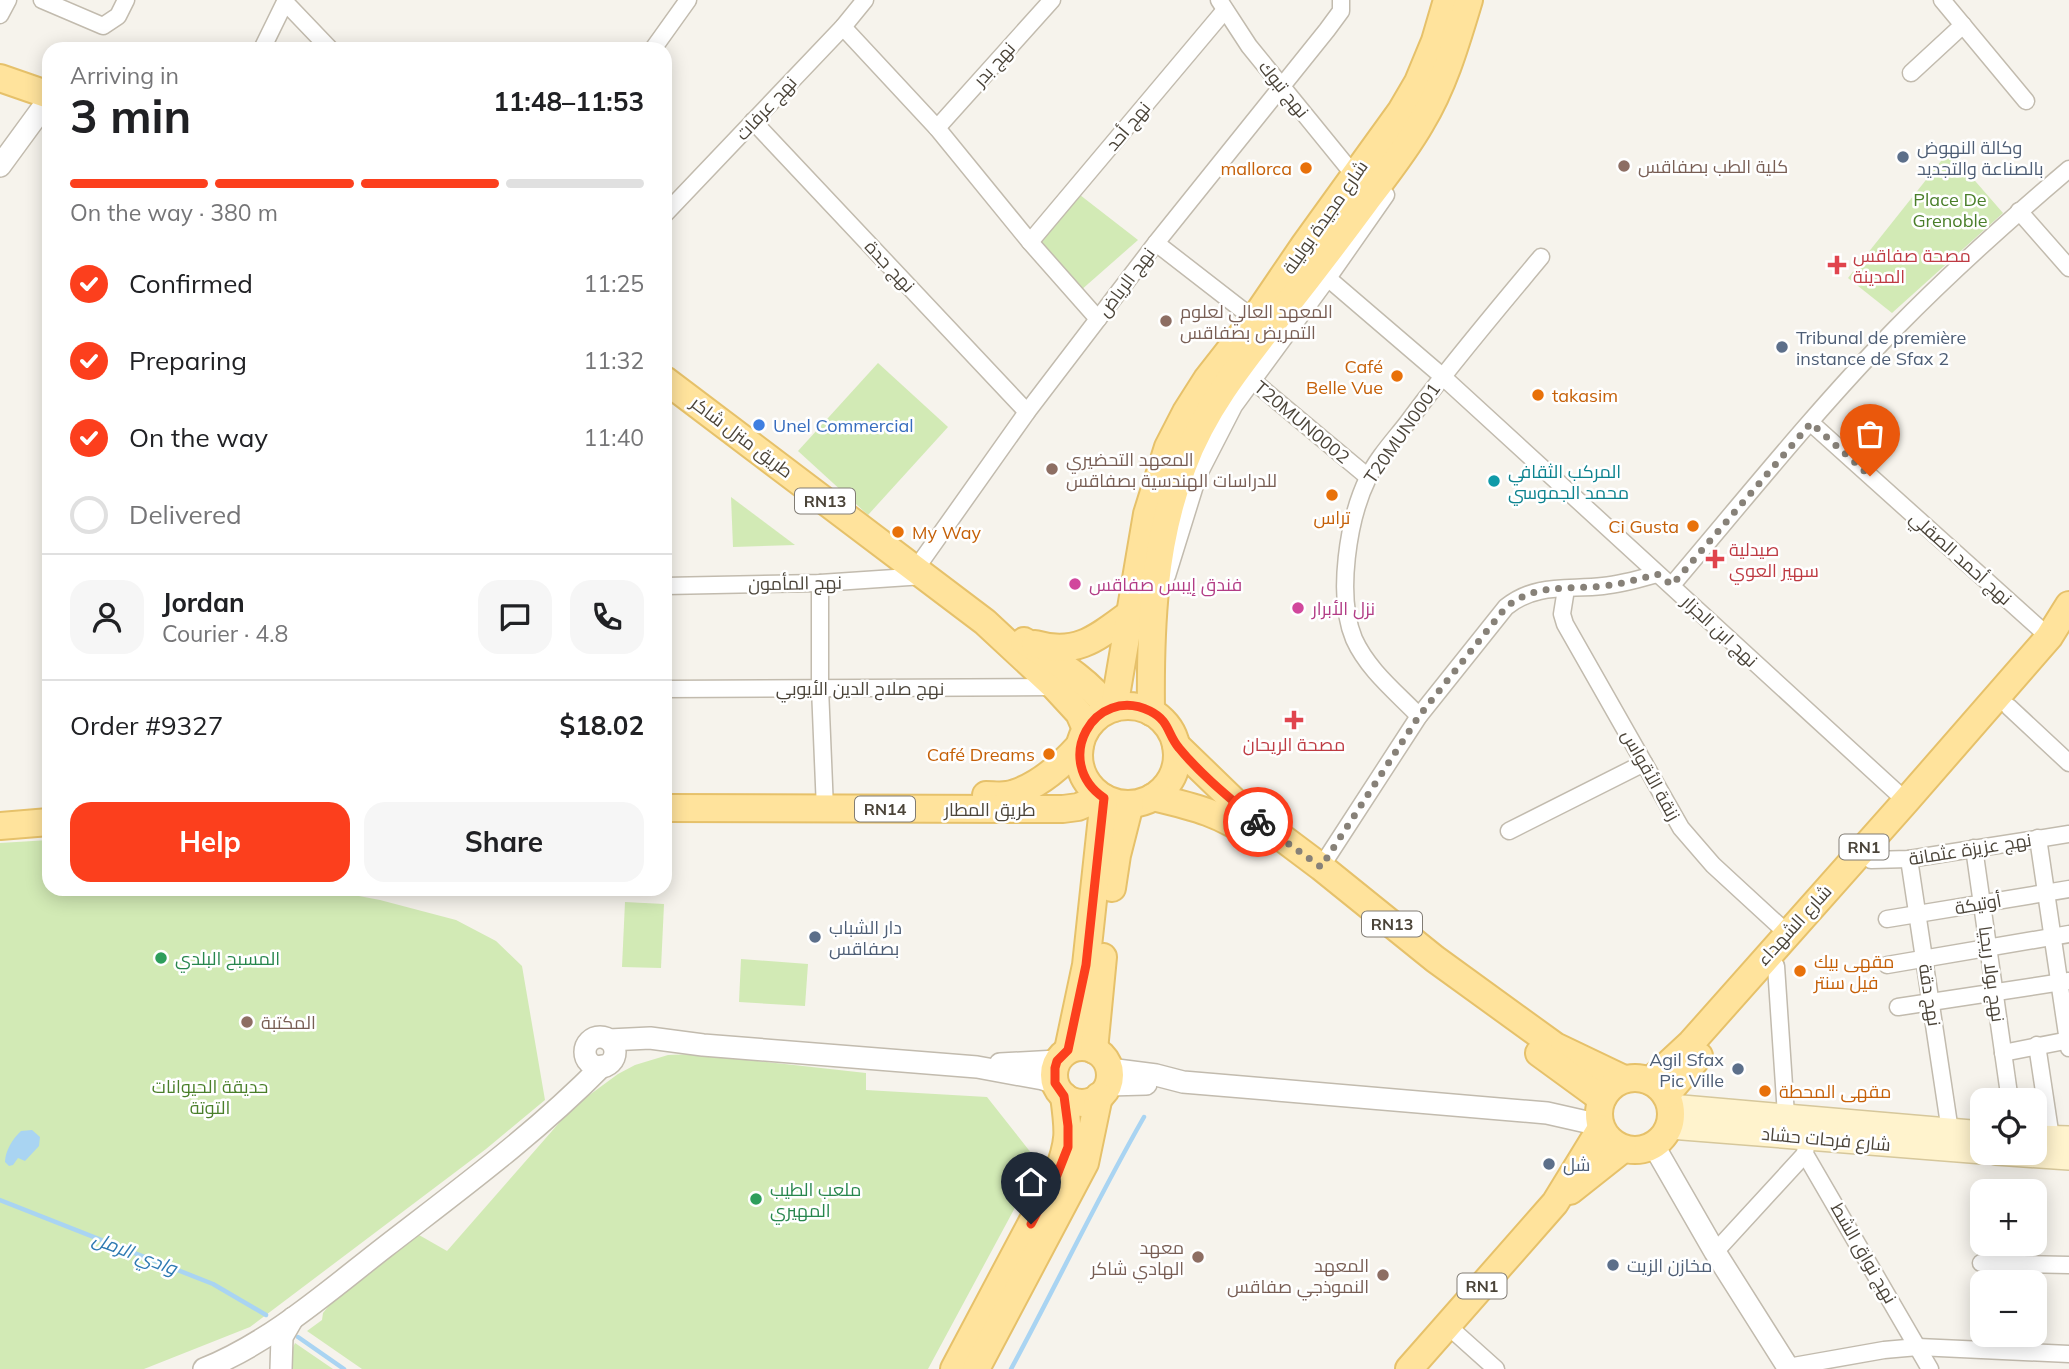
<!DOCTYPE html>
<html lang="en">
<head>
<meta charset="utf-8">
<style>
	:root { --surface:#fff; --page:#f6f6f6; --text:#202124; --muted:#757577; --line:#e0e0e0; --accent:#fc3f1d }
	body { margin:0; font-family:Mulish,Cairo,sans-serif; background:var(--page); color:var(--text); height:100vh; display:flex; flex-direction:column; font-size:26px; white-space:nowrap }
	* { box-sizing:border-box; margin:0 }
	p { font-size:23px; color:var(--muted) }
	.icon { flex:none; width:38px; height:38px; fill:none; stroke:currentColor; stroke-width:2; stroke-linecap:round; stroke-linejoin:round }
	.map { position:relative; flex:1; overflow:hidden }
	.side { position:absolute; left:42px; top:42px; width:630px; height:854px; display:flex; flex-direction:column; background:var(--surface); border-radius:21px; box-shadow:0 4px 18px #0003 }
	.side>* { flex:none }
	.fabs { position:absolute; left:1970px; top:1088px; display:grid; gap:14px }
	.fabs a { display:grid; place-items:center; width:77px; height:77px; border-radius:14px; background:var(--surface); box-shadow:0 4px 18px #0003; font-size:35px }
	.pin { position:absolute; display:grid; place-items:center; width:60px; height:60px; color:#fff; margin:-72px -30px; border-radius:50% 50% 50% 0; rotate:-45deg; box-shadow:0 0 7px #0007 }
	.pin .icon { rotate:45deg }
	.courier { position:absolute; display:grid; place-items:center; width:70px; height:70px; margin:-35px; border:5px solid #fc3f1d; border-radius:50%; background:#fff; color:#222; box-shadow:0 2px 9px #0007 }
	.head em { font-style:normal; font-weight:700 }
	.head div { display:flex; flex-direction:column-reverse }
	.head { display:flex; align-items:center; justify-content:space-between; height:119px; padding:0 28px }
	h1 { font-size:46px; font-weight:700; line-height:52px }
	.bar { display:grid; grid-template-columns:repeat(4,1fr); gap:10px 7px; align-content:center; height:84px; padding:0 28px }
	.bar i { height:9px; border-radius:5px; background:var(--line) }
	.bar .selected { background:var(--accent) }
	.bar p { grid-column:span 4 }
	.line { display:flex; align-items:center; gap:18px; padding:0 28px; border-top:2px solid var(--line) }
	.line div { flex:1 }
	.round { display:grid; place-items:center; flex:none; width:74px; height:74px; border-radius:21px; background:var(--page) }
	ol { padding:0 28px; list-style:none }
	li { display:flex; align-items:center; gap:21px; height:77px }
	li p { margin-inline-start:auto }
	li .icon { padding:7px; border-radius:50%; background:var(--accent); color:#fff; stroke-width:4 }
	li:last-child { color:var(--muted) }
	li i { width:38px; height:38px; border:4px solid var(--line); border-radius:50% }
	.primary-button { display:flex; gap:14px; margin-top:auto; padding:14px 28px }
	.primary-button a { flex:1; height:80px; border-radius:21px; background:var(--accent); color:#fff; font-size:28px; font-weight:700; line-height:80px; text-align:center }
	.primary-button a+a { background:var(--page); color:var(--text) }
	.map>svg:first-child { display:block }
</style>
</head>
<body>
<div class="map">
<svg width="2069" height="1369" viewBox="0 0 2069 1369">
	<rect width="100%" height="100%" fill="#f6f3ec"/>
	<g fill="#d2eab5">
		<polygon points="1949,151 2003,213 1892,313 1848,278"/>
		<polygon points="1080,195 1138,240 1080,291 1041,243"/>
		<polygon points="878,363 948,427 868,515 798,451"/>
		<polygon points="731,497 795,545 733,547"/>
		<polygon points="49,840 49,889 322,889 380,900 456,920 496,941 522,966 545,1100 486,1149 250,1327 144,1369 0,1369 0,843"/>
		<polygon points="625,902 664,904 661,968 622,967"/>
		<polygon points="741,959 808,964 805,1006 739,1002"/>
		<polygon points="694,1054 866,1073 866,1090 987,1097 1039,1163 928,1369 362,1369 307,1331 322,1320 323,1313 331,1303 419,1235 447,1251 573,1107 618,1074 635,1065 668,1055"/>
		<polygon points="295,1343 333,1369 293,1369 291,1352"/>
	</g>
	<path fill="#a9d4f2" d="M32 1130 40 1137 39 1146 25 1161 18 1158 13 1165 9 1166 5 1162C5 1151 13 1138 21 1131Z"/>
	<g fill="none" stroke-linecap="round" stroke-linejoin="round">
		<g stroke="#a9d4f2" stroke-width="4.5">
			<polyline points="0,1200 213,1284 266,1315"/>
			<polyline points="298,1337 344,1369"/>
			<path d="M1011 1369C1056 1286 1097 1199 1144 1117"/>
		</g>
		<defs>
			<g id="minor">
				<polyline points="42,0 103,26 118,16 126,0"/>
				<polyline points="1219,0 1249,46 1354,175"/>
				<polyline points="1942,0 2026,101"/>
				<polyline points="285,2 330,49"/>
				<polyline points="0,15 8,0"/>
				<polyline points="843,27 937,128 1030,242 1098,319"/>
				<polyline points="262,49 286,0"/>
				<polyline points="653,49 688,0"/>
				<polyline points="1911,73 1963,25"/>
				<polyline points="753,121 1027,412"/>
				<polyline points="937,128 1052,0"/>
				<polyline points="2019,211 2069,268"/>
				<polyline points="665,214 843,27 865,0"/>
				<polyline points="1030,242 1225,10"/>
				<polyline points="1156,243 1254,319"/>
				<polyline points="1316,268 1442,376 1906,801"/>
				<polyline points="1246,375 1368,477"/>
				<polyline points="1811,423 2049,637"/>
				<polyline points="915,570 1027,412 1156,243 1327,30 1341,11 1341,0"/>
				<polyline points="1167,576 1198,476 1234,406 1328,278 1386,195"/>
				<polyline points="820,583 820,688 825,809"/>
				<path d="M1672 585C1745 499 1817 409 1896 328 1951 272 2010 219 2069 169"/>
				<polyline points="665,586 820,583 924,576"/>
				<polyline points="1566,589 1562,614 1565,624 1681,828 1713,865 1787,933"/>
				<polyline points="665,689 1055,687"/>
				<polyline points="2009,707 2069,763"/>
				<path d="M1419 716C1396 692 1368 670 1354 639 1336 596 1348 519 1368 478 1377 458 1395 439 1408 422 1450 365 1496 311 1541 257"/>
				<polyline points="1509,831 1644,763"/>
				<polyline points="2038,838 2069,1048"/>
				<polyline points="1974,848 2010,1101"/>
				<polyline points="1909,859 1950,1131"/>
				<polyline points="1871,860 1909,859 2069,834"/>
				<path d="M1321 867 1419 716 1506 607C1536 583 1567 590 1603 586 1622 584 1639 579 1657 574"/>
				<polyline points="1887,919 2069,889"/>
				<polyline points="1887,965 2069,934"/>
				<polyline points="1776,966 1786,1115"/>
				<polyline points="1898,1007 2069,981"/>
				<polyline points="2037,1045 2051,1138"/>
				<polyline points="2003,1053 2069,1040"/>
				<polyline points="1807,1136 1805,1154 1930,1369"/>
				<polyline points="1715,1252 1805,1154"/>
				<polyline points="1981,1263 2069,1265"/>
				<polyline points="1448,1326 1496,1369"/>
				<polyline points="1788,1367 1884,1350 1918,1347 2069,1354"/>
			</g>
			<g id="tertiary">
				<polyline points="0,166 49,99"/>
				<circle cx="600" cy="1052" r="15"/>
				<polyline points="609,1040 650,1038 703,1045 977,1067 1043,1079 1055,1083"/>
				<polyline points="1000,1064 1057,1061"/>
				<polyline points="1109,1069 1156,1075 1183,1082 1547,1113 1600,1125"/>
				<polyline points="1108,1085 1146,1084"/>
				<polyline points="1654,1146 1715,1252 1789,1369"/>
				<path d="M204 1369C271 1342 327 1292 385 1247 460 1189 535 1134 602 1066"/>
				<polyline points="281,1369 282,1337 293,1318"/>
			</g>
			<g id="secondary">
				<polyline points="1671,1106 1983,1133"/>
				<polyline points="1670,1127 1983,1152"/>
				<polyline points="2035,1137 2069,1138"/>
				<polyline points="1996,1153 2069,1158"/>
			</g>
			<g id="primary">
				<polyline points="0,78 49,95"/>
				<polyline points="665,380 985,622 1055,687 1079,713 1086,729"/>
				<path d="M1024 641C1055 661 1088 679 1109 709"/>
				<path d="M1035 644C1076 656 1097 638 1128 615"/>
				<circle cx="1128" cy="755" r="49"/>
				<polyline points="1114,708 1147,514 1168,447 1186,412 1207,379 1254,319 1305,244 1401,111 1418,82 1435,41 1447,0"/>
				<path d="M1151 712C1150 630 1153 544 1183 466 1204 409 1242 362 1279 315 1309 277 1338 239 1366 201 1385 176 1405 151 1421 123 1444 85 1456 43 1469 0"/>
				<polyline points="1176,745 1237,804 1321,867 1435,959 1555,1046 1624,1079"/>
				<path d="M986 795C995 795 1006 797 1015 793 1039 785 1063 764 1080 745"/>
				<path d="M1153 797C1195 807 1221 813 1257 839"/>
				<polyline points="665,808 1063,809 1078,807 1102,797"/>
				<polyline points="0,826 49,822"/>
				<polyline points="1112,888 1117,855 1130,804"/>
				<circle cx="1082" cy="1075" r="28"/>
				<polyline points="1068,1050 1086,965 1104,798"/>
				<polyline points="1094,1050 1103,957"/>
				<polyline points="1539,1053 1602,1099"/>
				<circle cx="1635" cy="1114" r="36"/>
				<polyline points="1650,1081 1691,1043 1906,801 2049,637 2069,605"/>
				<polyline points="1666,1095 1699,1056"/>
				<polyline points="1570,1191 1623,1149"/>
				<path d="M954 1369 1057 1175C1070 1141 1069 1132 1064 1096"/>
				<polyline points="976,1369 1085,1163 1099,1096"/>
				<polyline points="1409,1369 1555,1203 1601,1128"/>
			</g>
		</defs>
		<use href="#minor" stroke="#c2bbae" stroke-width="19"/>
		<use href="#tertiary" stroke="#c2bbae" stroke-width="24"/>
		<use href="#secondary" stroke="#d6c79b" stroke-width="26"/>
		<use href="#primary" stroke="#e6c16a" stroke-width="30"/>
		<use href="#minor" stroke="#fff" stroke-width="16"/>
		<use href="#tertiary" stroke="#fff" stroke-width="21"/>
		<use href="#secondary" stroke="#fff3cd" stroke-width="23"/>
		<use href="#primary" stroke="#ffe39c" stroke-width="26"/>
	</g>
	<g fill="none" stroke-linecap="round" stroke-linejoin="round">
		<path stroke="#878178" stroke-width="7" stroke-dasharray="0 12.6" d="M1258 822 1321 867 1419 716 1506 607C1536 583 1567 590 1603 586 1622 584 1639 579 1657 574L1672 585 1811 423 1870 476"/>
		<path stroke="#fc3f1d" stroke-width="9" d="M1031 1224 1057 1175 1068 1147V1126L1064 1096 1055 1083V1068L1057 1061 1068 1050 1086 965 1104 798C1051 762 1094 684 1150 711 1170 721 1167 734 1179 748 1201 775 1231 799 1258 822"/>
	</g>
	<g fill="#5c6f8a" stroke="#fff" stroke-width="2.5">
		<circle cx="1903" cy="157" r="7"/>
		<circle cx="1782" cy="347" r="7"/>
		<circle cx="815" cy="937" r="7"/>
		<circle cx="1738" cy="1069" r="7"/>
		<circle cx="1549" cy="1164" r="7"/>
		<circle cx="1613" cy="1265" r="7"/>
	</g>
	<g fill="#8d6e63" stroke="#fff" stroke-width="2.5">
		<circle cx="1624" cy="166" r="7"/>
		<circle cx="1166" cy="321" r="7"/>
		<circle cx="1052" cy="469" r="7"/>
		<circle cx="247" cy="1022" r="7"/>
		<circle cx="1198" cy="1257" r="7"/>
		<circle cx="1383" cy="1275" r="7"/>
	</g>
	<g fill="#e8710a" stroke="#fff" stroke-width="2.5">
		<circle cx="1306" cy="168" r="7"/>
		<circle cx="1397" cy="376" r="7"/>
		<circle cx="1538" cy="395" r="7"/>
		<circle cx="1332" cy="495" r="7"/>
		<circle cx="1693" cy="526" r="7"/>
		<circle cx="898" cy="532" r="7"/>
		<circle cx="1049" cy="754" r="7"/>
		<circle cx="1800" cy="971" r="7"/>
		<circle cx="1765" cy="1091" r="7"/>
	</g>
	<g fill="#e0444e" stroke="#fff" stroke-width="2.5">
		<path d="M1833.5 254.5h7v7h7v7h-7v7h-7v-7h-7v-7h7z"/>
		<path d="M1711.5 548.5h7v7h7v7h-7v7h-7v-7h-7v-7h7z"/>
		<path d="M1290.5 709.5h7v7h7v7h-7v7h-7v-7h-7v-7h7z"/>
	</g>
	<circle fill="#3f7fe0" stroke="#fff" stroke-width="2.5" cx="759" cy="425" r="7"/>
	<circle fill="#0f9aa8" stroke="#fff" stroke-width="2.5" cx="1494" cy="481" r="7"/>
	<g fill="#d1479c" stroke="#fff" stroke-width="2.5">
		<circle cx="1075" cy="584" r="7"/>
		<circle cx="1298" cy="608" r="7"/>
	</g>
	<g fill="#2e9e5b" stroke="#fff" stroke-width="2.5">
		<circle cx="161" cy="958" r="7"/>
		<circle cx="756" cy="1199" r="7"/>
	</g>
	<g text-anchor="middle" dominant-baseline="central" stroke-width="5" stroke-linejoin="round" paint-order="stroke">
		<g fill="#fff" stroke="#817c74" stroke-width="2">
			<rect x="795" y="488.5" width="60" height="25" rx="5"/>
			<rect x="855" y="796.5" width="60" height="25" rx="5"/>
			<rect x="1839.5" y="834.5" width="49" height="25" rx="5"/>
			<rect x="1362" y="911.5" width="60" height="25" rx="5"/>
			<rect x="1457.5" y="1273.5" width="49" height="25" rx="5"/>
		</g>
		<g font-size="16" font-weight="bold" fill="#4b4439">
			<text x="825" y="501">RN13</text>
			<text x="885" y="809">RN14</text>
			<text x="1864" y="847">RN1</text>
			<text x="1392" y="924">RN13</text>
			<text x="1482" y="1286">RN1</text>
		</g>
		<g font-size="18" fill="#4b4439" stroke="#fff">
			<text transform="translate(994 64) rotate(-48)">نهج بدر</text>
			<text transform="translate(1284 89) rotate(51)">نهج تبوك</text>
			<text transform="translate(766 108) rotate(-47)">نهج عرفات</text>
			<text transform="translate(1128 126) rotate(-50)">نهج أحد</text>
			<text transform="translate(1325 217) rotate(-55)">شارع مجيدة بوليلة</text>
			<text transform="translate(890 266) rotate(47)">نهج جدة</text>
			<text transform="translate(1126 282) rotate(-53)">نهج الرياض</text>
			<text transform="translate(1302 422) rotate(40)">T20MUN0002</text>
			<text transform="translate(1402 433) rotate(-55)">T20MUN0001</text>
			<text transform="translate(742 437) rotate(37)">طريق منزل شاكر</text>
			<text transform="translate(1961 558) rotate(42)">نهج أحمد الصقلي</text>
			<text transform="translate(795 583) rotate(-1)">نهج المأمون</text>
			<text transform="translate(1720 631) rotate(43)">نهج ابن الجزار</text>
			<text x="860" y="688">نهج صلاح الدين الأيوبي</text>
			<text transform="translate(1651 775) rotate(61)">زنقة الأقواس</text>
			<text x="990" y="809">طريق المطار</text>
			<text transform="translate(1970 849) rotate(-9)">نهج عزيزة عثمانة</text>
			<text transform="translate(1978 904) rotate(-10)">أوتيكة</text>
			<text transform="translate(1794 925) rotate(-48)">شارع الشهداء</text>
			<text transform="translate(1992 974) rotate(82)">نهج بولا ريجيا</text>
			<text transform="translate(1930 995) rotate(81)">نهج دقة</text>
			<text transform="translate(1826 1139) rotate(5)">شارع فرحات حشاد</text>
			<text transform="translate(1864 1253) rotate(60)">نهج نواق الشط</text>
		</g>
		<g font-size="18" fill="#4e5e75" stroke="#fff" text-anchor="start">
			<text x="1917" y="147">وكالة النهوض<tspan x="1917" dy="21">بالصناعة والتجديد</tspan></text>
			<text x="1796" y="337">Tribunal de première<tspan x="1796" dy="21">instance de Sfax 2</tspan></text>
			<text x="829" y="927">دار الشباب<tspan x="829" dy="21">بصفاقس</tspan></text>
			<text x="1724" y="1059" text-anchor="end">Agil Sfax<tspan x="1724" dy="21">Pic Ville</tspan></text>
			<text x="1563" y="1164">شل</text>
			<text x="1627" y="1265">مخازن الزيت</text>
		</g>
		<g font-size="18" fill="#785e54" stroke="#fff" text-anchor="start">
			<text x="1638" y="166">كلية الطب بصفاقس</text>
			<text x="1180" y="311">المعهد العالي لعلوم<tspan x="1180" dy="21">التمريض بصفاقس</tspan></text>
			<text x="1066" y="459">المعهد التحضيري<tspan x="1066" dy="21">للدراسات الهندسية بصفاقس</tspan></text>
			<text x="261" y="1022">المكتبة</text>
			<text x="1184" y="1247" text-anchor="end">معهد<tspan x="1184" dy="21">الهادي شاكر</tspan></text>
			<text x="1369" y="1265" text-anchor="end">المعهد<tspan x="1369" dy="21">النموذجي صفاقس</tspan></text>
		</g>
		<g font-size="18" fill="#c56008" stroke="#fff" text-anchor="end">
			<text x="1292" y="168">mallorca</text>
			<text x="1383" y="366">Café<tspan x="1383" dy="21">Belle Vue</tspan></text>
			<text x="1552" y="395" text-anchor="start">takasim</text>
			<text x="1332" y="517" text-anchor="middle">تراس</text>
			<text x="1679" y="526">Ci Gusta</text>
			<text x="912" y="532" text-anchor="start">My Way</text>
			<text x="1035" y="754">Café Dreams</text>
			<text x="1814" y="961" text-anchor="start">مقهى بيك<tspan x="1814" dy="21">فيل سنتر</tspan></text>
			<text x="1779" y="1091" text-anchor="start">مقهى المحطة</text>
		</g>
		<g font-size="18" fill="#4a7f2a" stroke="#fff">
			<text x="1950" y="199">Place De<tspan x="1950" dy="21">Grenoble</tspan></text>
			<text x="210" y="1086">حديقة الحيوانات<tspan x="210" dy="21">التوتة</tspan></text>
		</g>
		<g font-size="18" fill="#be3a42" stroke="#fff" text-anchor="start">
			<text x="1853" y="255">مصحة صفاقس<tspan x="1853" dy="21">المدينة</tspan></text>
			<text x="1729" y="549">صيدلية<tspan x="1729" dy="21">سهير العوي</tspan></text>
			<text x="1294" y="744" text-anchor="middle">مصحة الريحان</text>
		</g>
		<g font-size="18" fill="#366cbe" stroke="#fff" text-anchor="start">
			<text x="773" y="425">Unel Commercial</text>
		</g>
		<g font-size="18" fill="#0d838f" stroke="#fff" text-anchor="start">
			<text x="1508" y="471">المركب الثقافي<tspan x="1508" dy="21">محمد الجموسي</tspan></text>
		</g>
		<g font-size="18" fill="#b23c85" stroke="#fff" text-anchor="start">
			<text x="1089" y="584">فندق إيبس صفاقس</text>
			<text x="1312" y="608">نزل الأبرار</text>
		</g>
		<g font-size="18" fill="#27864d" stroke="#fff" text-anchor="start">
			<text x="175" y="958">المسبح البلدي</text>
			<text x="770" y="1189">ملعب الطيب<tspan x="770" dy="21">المهيري</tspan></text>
		</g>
		<g font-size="19" font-style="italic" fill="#2e7ab2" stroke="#fff">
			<text transform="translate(135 1253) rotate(21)">وادي الرمل</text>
		</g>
	</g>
</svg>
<div class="fabs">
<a><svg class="icon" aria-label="locate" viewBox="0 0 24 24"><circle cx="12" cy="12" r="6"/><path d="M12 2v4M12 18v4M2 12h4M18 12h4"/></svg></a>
<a>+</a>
<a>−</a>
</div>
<div class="pin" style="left:1870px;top:476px;background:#ea580c"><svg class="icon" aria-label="bag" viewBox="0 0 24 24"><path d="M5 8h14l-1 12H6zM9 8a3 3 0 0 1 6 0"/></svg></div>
<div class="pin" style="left:1031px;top:1224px;background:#1f2937"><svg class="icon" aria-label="home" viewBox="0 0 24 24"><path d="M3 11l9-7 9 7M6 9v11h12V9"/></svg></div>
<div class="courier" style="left:1258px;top:822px"><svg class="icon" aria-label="bike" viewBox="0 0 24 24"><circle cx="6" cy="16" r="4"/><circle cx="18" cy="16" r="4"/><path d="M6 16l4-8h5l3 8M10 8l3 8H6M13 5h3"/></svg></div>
<section class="side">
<div class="head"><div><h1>3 min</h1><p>Arriving in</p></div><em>11:48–11:53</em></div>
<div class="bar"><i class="selected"></i><i class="selected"></i><i class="selected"></i><i></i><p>On the way · 380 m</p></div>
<ol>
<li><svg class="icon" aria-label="check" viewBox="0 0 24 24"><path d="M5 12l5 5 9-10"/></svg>Confirmed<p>11:25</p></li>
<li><svg class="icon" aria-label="check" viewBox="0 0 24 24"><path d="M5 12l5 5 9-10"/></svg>Preparing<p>11:32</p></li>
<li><svg class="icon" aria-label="check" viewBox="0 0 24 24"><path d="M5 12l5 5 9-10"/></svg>On the way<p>11:40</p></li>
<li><i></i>Delivered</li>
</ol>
<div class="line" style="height:126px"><a class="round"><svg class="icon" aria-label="person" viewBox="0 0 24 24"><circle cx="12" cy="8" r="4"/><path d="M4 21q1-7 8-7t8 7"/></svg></a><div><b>Jordan</b><p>Courier · 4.8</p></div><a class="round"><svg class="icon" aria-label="chat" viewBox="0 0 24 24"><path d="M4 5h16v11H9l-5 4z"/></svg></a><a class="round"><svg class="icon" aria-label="phone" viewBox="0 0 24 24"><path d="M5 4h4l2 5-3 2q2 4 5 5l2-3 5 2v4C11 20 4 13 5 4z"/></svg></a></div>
<div class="line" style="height:91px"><div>Order #9327</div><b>$18.02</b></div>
<div class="primary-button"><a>Help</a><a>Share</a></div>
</section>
</div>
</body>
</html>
